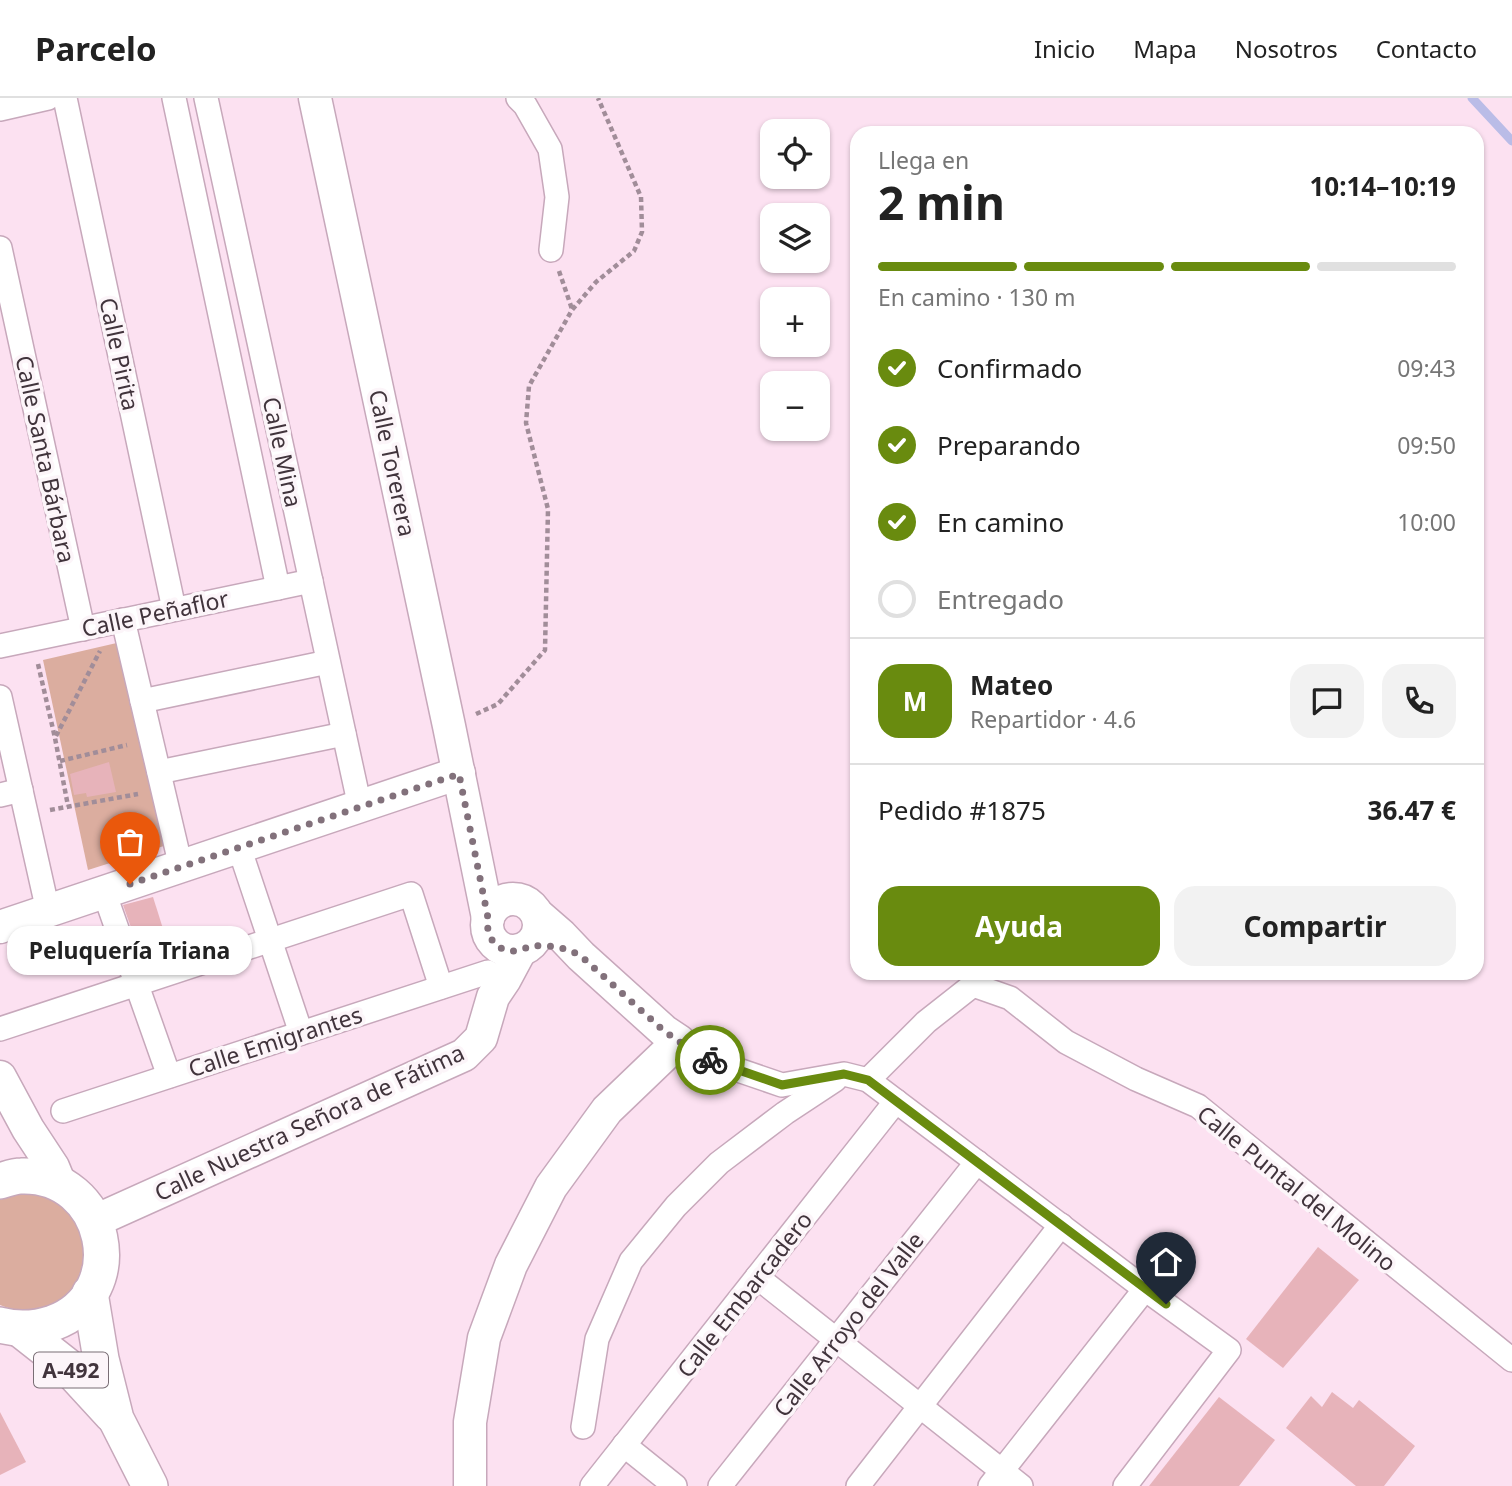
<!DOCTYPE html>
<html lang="es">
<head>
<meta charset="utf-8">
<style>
	:root { --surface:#fff; --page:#f2f2f2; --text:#222; --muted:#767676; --line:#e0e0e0; --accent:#698b0f }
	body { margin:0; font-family:"Noto Sans",sans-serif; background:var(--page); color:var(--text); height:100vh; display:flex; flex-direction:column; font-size:26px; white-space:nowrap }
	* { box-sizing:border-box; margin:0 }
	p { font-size:23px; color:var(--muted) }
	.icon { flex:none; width:38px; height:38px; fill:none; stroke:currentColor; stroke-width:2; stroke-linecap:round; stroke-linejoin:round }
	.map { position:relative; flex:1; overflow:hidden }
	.drawer { position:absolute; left:850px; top:28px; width:634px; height:854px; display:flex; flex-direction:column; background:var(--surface); border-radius:21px; box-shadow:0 2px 5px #0004 }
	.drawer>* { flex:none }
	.controls { position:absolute; left:760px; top:21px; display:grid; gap:14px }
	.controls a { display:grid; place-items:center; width:70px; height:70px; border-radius:14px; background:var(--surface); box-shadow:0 2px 5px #0004; font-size:35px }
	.pin { position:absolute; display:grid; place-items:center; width:60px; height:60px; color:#fff; margin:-72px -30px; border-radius:50% 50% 50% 0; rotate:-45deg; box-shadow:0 0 7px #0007 }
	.pin .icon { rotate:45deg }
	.courier { position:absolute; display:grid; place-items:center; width:70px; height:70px; margin:-35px; border:5px solid #698b0f; border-radius:50%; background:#fff; color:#222; box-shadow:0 2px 9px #0007 }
	.bubble { position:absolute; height:49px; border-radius:21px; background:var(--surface); box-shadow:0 2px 5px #0004; font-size:23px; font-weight:700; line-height:49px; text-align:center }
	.summary em { font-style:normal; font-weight:700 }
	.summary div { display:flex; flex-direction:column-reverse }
	.summary { display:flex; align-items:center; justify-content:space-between; height:119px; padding:0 28px }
	h1 { font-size:46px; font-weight:700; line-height:52px }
	.bar { display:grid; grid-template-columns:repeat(4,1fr); gap:10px 7px; align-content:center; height:84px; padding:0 28px }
	.bar i { height:9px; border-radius:5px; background:var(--line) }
	.bar .current { background:var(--accent) }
	.bar p { grid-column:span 4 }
	.line { display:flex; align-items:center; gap:18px; padding:0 28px; border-top:2px solid var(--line) }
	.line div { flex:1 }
	.round { display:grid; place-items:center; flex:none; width:74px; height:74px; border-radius:21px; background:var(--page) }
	ol { padding:0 28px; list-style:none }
	li { display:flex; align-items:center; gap:21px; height:77px }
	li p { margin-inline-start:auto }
	li .icon { padding:7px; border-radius:50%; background:var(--accent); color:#fff; stroke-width:4 }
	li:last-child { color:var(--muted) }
	li i { width:38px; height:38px; border:4px solid var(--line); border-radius:50% }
	.action { display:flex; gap:14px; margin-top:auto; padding:14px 28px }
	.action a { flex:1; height:80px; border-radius:21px; background:var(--accent); color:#fff; font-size:28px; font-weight:700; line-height:80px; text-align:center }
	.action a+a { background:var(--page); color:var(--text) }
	header { display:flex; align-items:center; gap:42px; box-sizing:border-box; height:98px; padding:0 35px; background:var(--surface); border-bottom:2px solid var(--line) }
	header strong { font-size:33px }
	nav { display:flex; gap:38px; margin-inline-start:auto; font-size:24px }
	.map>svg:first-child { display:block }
</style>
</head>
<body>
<header>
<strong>Parcelo</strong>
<nav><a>Inicio</a><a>Mapa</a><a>Nosotros</a><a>Contacto</a></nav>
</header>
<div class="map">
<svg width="1512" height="1388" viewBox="0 0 1512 1388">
	<rect width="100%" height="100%" fill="#fce1f1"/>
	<g fill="#dbad9f">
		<polygon points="121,544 167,747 88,772 43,562"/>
		<path d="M26 1096C37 1097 48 1099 57 1104 61 1107 65 1112 69 1116 79 1125 83 1135 83 1149 87 1196 43 1225 0 1207V1102L12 1097Z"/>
	</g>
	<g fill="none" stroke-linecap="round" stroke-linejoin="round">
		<polyline stroke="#babce7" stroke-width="9" points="1472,0 1512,43"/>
	</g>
	<g fill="#e7b3ba">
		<polygon points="109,664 116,694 87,699 86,695 74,697 70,676"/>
		<polygon points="153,799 171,856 144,866 123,807"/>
		<polygon points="1318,1149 1359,1182 1283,1270 1246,1241"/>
		<polygon points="1332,1294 1353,1310 1359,1302 1415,1348 1384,1388 1356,1388 1286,1330 1311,1298 1322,1309"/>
		<polygon points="1219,1299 1275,1342 1239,1388 1149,1388"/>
		<polygon points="0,1314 26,1364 0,1377"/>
	</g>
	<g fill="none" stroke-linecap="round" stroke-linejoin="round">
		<defs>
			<g id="street">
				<polyline points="65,0 174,511"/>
				<polyline points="174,0 278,490"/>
				<polyline points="206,0 360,709"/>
				<polyline points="518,0 525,7 550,51 557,99 551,152"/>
				<polyline points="0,11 48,0"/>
				<polyline points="0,150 83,531"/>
				<polyline points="123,522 181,769"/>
				<polyline points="0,548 311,483"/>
				<polyline points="0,599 48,813"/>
				<polyline points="142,603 328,564"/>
				<polyline points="159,674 344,636"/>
				<polyline points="0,697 21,692"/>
				<polyline points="239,749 301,935"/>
				<polyline points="104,794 169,978"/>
				<polyline points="0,931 411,796 441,889"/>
				<polyline points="679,943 703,960 782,987 844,976 868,982 1145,1191 1229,1252 1125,1388"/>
				<polyline points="868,982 926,924 973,887 1010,900 1066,944 1136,981 1198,1008 1512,1262"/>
				<polyline points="63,1013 488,874"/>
				<polyline points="757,1179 1021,1388"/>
				<polyline points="583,1329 597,1241 631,1163 676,1108 719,1065 785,1015 835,982"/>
				<polyline points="624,1347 675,1388"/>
				<polyline points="592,1388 896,1003"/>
				<polyline points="720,1388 977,1064"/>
				<polyline points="858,1388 1061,1127"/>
				<polyline points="990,1388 1145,1191"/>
			</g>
			<g id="secondary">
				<polyline points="315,0 449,628 488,820"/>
				<circle cx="513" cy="827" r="26"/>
				<polyline points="0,829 459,675"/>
				<polyline points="0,979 28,1031 53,1069 60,1086"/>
				<polyline points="95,1123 464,957 481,940 493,899 505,881 520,853"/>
				<polyline points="470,1388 470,1324 484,1240 511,1167 551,1089 607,1012 679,943 664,933 581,858 561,837 538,817"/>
			</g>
			<g id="primary">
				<path d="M0 1083C7 1081 14 1078 21 1078 108 1075 133 1196 53 1225 35 1231 18 1232 0 1227"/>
				<polyline points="90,1195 101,1261 116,1321 150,1388"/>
				<polyline points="20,1231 67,1268 112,1317"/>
			</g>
		</defs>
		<use href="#street" stroke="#c7a8bb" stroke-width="26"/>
		<use href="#secondary" stroke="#c7a8bb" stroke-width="35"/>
		<use href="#primary" stroke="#c7a8bb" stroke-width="38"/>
		<g stroke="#a18d99" stroke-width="4.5" stroke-dasharray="5 3.5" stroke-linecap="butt">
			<polyline points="559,173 572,211"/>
			<polyline points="38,566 55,640 68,708"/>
			<polyline points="476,616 498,606 545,552 548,411 526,325 529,288 572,212 596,184 634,153 642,134 641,99 598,0"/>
			<polyline points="56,638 100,553"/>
			<polyline points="60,663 127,647"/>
			<polyline points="50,712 138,696"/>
		</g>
		<use href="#street" stroke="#fff" stroke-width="23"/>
		<use href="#secondary" stroke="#fff" stroke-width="32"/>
		<use href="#primary" stroke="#fff" stroke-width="35"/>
	</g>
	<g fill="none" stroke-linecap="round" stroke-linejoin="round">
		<path stroke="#82717b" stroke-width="7" stroke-dasharray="0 12.6" d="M130 786 459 676 488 820C485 838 496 854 515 853 522 853 526 849 531 848 535 847 539 848 543 848 556 848 569 851 581 858L664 933 703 960 710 962"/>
		<polyline stroke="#698b0f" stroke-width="9" points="710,962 782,987 844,976 868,982 1166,1206"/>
	</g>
	<g text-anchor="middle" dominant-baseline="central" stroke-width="7" stroke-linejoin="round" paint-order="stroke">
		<rect fill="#fcf5f9" stroke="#796e75" stroke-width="2" x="34" y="1254.5" width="74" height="35" rx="5"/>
		<g font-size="21" font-weight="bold" fill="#41343c">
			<text x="71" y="1272">A-492</text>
		</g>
		<g font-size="23" fill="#41343c" stroke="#fcf5f9">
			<text transform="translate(120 256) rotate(78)">Calle Pirita</text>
			<text transform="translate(283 354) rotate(78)">Calle Mina</text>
			<text transform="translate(46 361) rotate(78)">Calle Santa Bárbara</text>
			<text transform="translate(393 365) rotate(78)">Calle Torerera</text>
			<text transform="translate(155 515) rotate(-12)">Calle Peñaflor</text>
			<text transform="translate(275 943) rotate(-18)">Calle Emigrantes</text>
			<text transform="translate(309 1024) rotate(-25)">Calle Nuestra Señora de Fátima</text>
			<text transform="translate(1297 1090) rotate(39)">Calle Puntal del Molino</text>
			<text transform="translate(744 1196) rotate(-52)">Calle Embarcadero</text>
			<text transform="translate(848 1226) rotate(-52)">Calle Arroyo del Valle</text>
		</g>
	</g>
</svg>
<div class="controls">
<a><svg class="icon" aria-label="locate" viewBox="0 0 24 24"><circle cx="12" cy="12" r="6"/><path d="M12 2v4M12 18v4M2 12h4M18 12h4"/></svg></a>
<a><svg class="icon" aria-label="layers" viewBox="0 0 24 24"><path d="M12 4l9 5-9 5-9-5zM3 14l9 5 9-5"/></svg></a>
<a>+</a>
<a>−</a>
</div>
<div class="pin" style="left:130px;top:786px;background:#ea580c"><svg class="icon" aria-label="bag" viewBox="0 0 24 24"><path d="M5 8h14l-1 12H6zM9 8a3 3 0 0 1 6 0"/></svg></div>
<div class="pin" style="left:1166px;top:1206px;background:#1f2937"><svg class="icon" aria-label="home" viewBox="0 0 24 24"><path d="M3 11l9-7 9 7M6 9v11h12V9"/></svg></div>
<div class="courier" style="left:710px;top:962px"><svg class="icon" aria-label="bike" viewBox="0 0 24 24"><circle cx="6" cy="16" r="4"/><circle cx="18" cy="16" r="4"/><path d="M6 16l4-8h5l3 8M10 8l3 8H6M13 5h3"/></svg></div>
<div class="bubble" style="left:7px;top:828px;width:245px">Peluquería Triana</div>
<section class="drawer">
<div class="summary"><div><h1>2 min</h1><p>Llega en</p></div><em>10:14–10:19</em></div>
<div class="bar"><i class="current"></i><i class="current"></i><i class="current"></i><i></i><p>En camino · 130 m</p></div>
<ol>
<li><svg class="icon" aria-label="check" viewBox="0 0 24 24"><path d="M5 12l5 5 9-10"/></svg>Confirmado<p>09:43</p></li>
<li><svg class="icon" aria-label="check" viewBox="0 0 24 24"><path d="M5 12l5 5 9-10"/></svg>Preparando<p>09:50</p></li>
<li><svg class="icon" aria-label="check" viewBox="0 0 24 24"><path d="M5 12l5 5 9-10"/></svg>En camino<p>10:00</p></li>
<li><i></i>Entregado</li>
</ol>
<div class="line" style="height:126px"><b class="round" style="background:var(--accent);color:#fff">M</b><div><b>Mateo</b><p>Repartidor · 4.6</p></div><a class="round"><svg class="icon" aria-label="chat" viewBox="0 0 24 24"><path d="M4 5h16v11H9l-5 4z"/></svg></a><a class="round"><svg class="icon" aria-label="phone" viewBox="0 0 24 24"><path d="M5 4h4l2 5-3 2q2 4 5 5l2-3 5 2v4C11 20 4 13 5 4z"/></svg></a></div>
<div class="line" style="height:91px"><div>Pedido #1875</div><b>36.47 €</b></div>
<div class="action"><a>Ayuda</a><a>Compartir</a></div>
</section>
</div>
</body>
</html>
